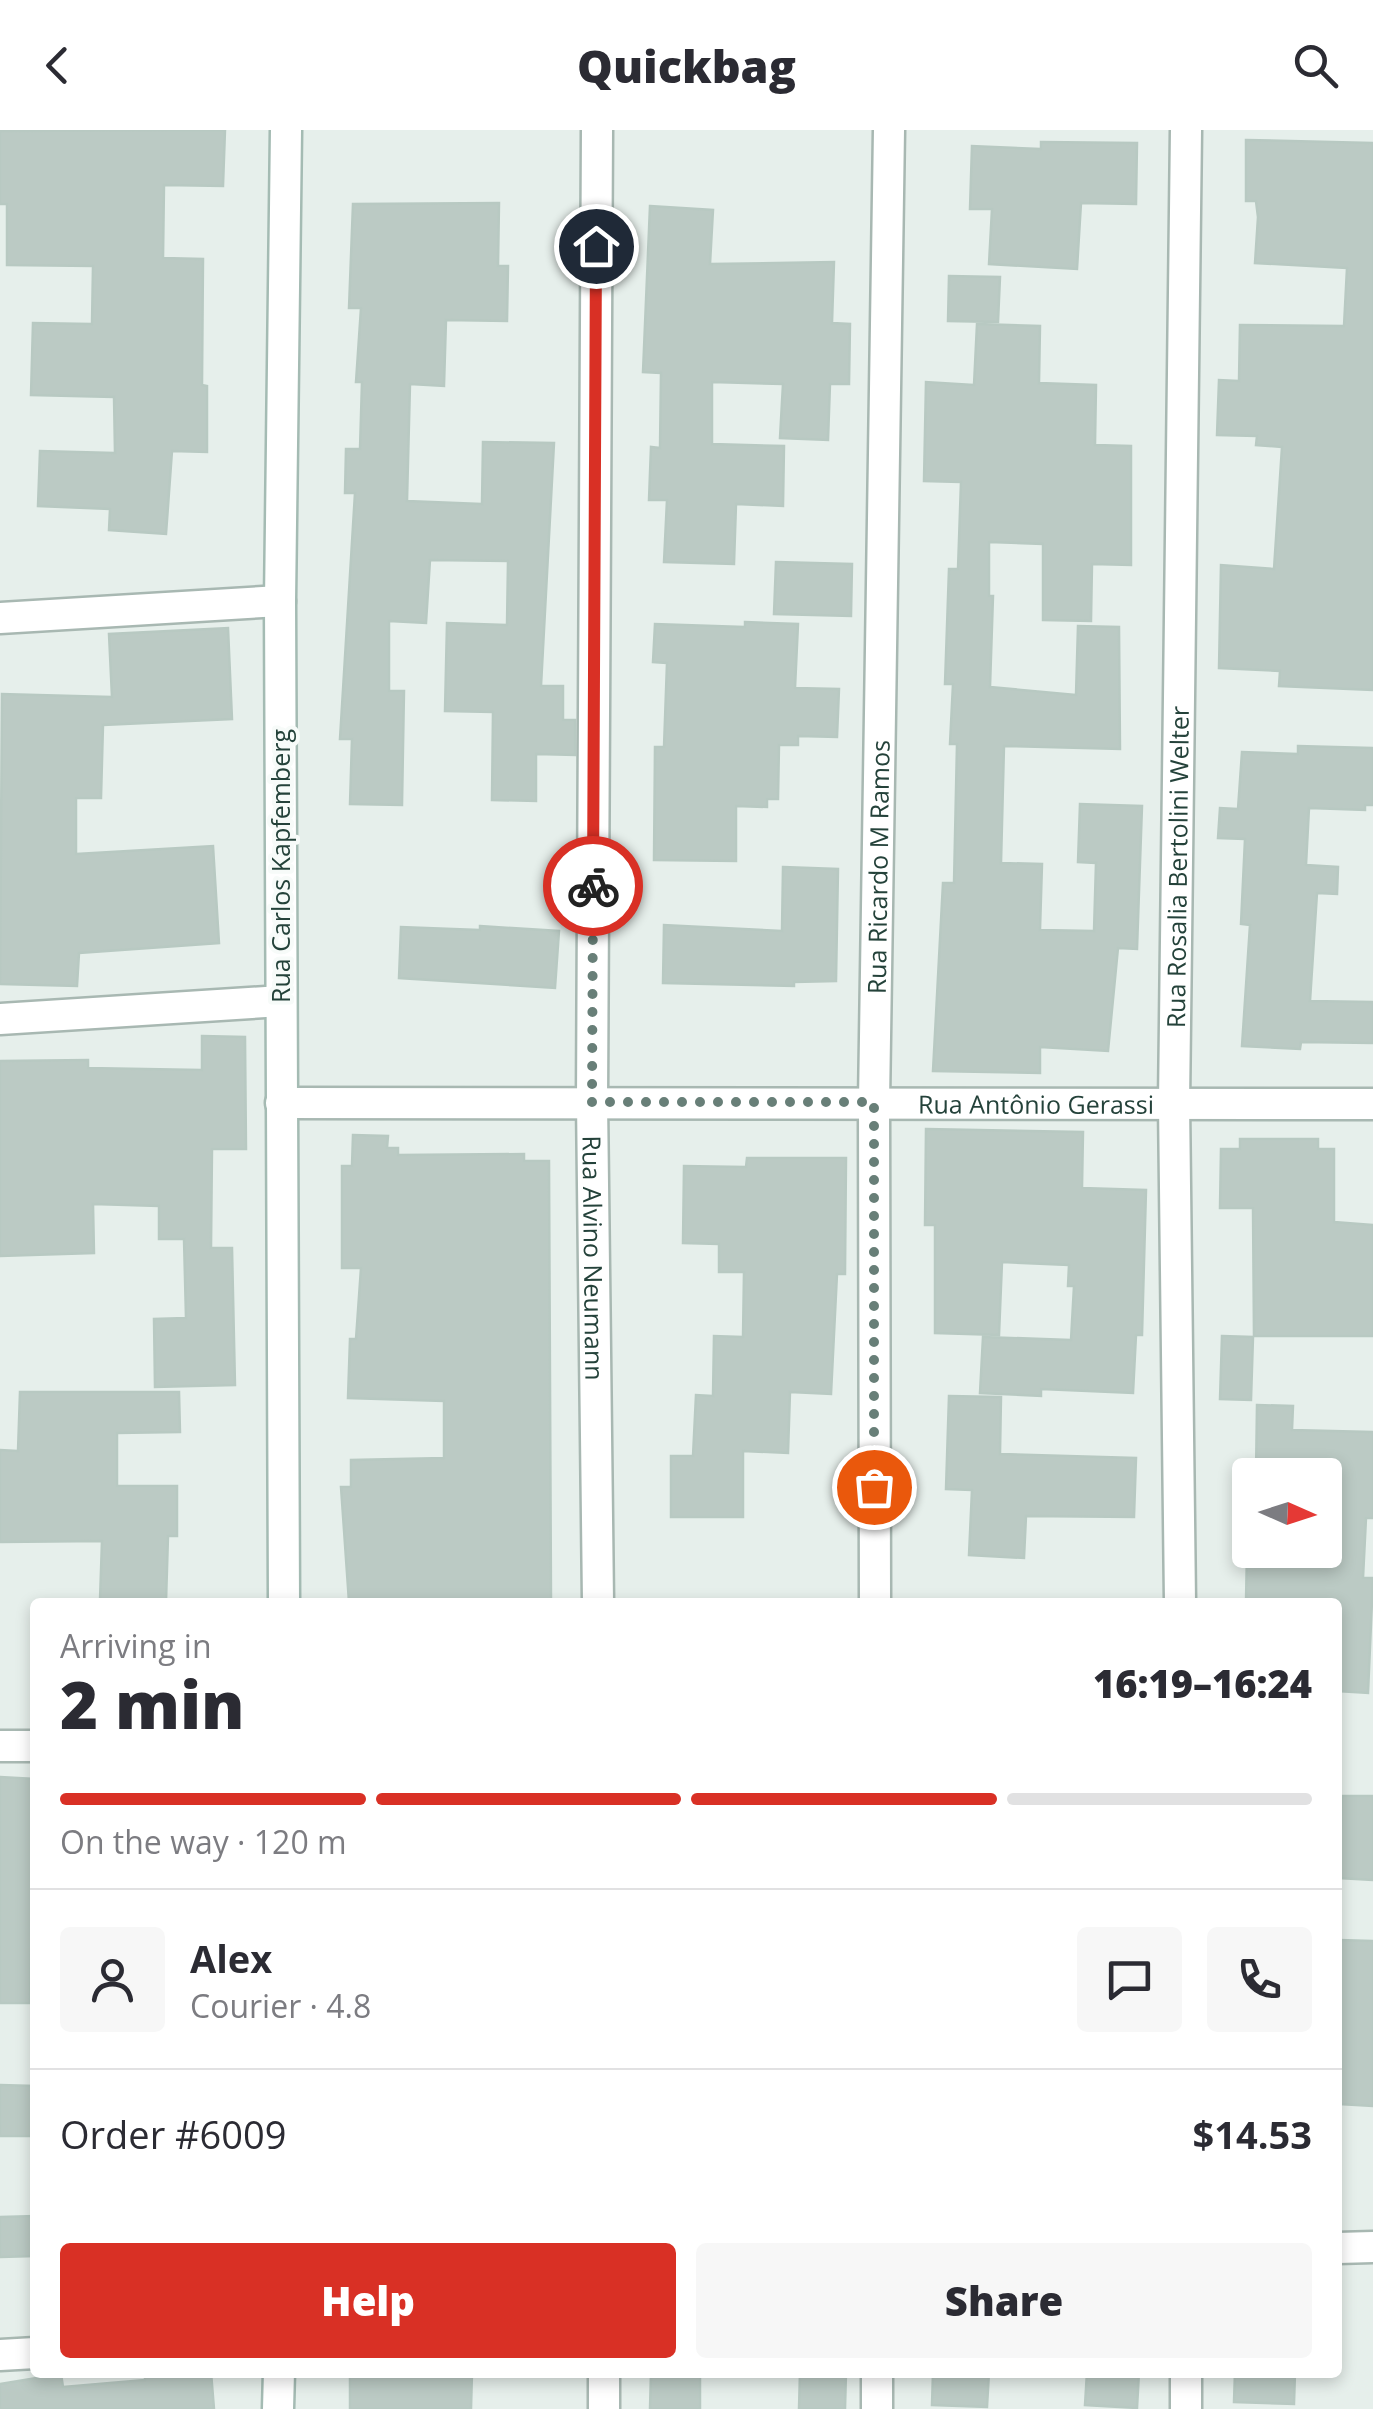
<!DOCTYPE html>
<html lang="en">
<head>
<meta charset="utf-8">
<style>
	:root { --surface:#fff; --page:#f7f7f7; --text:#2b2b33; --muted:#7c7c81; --line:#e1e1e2; --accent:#d93025 }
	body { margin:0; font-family:"Open Sans",sans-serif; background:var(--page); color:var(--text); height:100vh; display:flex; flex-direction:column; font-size:38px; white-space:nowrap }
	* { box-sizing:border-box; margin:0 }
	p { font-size:32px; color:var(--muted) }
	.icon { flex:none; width:55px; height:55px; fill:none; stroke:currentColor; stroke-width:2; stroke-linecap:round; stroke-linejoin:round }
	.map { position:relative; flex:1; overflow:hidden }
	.drawer { position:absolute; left:30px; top:1468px; width:1312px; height:780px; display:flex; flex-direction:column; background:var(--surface); border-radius:10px; box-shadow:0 5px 15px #0003 }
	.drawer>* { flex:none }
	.needle { width:65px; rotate:93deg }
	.tools { position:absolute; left:1232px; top:1328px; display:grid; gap:20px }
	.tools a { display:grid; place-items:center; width:110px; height:110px; border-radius:10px; background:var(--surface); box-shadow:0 5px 15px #0003; font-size:50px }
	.pin { position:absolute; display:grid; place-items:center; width:85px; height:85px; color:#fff; margin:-42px; border:5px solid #fff; border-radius:50%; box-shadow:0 2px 10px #0007 }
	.courier { position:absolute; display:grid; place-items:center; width:100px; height:100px; margin:-50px; border:8px solid #d93025; border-radius:50%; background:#fff; color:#222; box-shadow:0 2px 12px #0007 }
	.overview em { font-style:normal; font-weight:800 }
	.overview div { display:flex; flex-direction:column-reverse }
	.overview { display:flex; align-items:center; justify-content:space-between; height:170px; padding:0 30px }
	h1 { font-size:65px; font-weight:800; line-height:75px }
	.bar { display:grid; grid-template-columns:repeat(4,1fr); gap:15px 10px; align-content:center; height:120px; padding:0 30px }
	.bar i { height:12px; border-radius:8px; background:var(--line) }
	.bar .active { background:var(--accent) }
	.bar p { grid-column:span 4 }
	.line { display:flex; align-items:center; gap:25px; padding:0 30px; border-top:2px solid var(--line) }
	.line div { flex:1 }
	.round { display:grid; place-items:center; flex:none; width:105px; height:105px; border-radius:10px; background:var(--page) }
	.cta { display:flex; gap:20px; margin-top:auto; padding:20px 30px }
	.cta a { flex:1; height:115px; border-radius:10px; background:var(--accent); color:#fff; font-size:40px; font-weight:800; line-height:115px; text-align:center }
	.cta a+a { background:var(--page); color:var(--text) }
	header { display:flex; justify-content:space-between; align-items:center; height:130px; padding:0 30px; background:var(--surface); font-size:45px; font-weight:800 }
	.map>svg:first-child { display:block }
</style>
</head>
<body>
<header><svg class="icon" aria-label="back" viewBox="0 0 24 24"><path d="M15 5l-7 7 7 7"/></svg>Quickbag<svg class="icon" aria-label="search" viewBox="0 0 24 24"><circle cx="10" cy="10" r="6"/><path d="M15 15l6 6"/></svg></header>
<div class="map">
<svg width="1373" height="2279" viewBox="0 0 1373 2279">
	<rect width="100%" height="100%" fill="#e6efeb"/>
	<g fill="#bbcac4" stroke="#b8c9c2" stroke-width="2.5">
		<polygon points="225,0 223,56 164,55 163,128 203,129 202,255 207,256 207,322 172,321 166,404 109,400 110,379 38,376 40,321 115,323 114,267 31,265 33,193 92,194 93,136 7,135 7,74 0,74 0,1"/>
		<polygon points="1246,10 1373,13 1373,560 1279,556 1280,541 1219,538 1221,435 1274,439 1282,317 1256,315 1257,306 1217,305 1219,250 1239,251 1240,195 1344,196 1347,138 1255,133 1258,87 1256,71 1246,71"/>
		<polygon points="1041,12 1137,13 1136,74 1081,73 1077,139 989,134 992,79 970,79 972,16 1041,19"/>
		<polygon points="499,73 498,136 508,136 507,191 446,190 444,256 410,254 407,371 482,374 483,312 554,313 541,556 563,556 563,590 575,590 575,625 536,624 536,671 492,670 493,582 445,581 447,493 507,495 508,431 430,430 426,493 389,491 389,561 404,561 402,675 350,674 352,609 340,609 355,363 345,363 346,319 360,319 362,252 356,252 361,178 349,178 353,74"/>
		<polygon points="650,76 713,80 710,134 834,132 832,193 850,194 849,254 830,254 828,310 780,308 783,254 712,252 712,314 784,316 783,376 736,374 734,434 664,432 667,370 649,370 651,317 660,318 661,243 643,242"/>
		<polygon points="949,146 1000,147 998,192 948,191"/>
		<polygon points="977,194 1040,196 1039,253 1096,255 1095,315 1131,316 1131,435 1092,434 1091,491 1043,490 1043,414 989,412 989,466 993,466 990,557 1076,565 1078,496 1119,497 1120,619 1004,616 1001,733 1042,734 1040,800 1094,801 1096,733 1078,732 1080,674 1142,676 1137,819 1118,818 1108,921 1040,917 1040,943 933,941 943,753 954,753 957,614 950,614 953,554 945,554 949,439 958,439 961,352 924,351 926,252 974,255"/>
		<polygon points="776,432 852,434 851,486 774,484"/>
		<polygon points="745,492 798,494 795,558 839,559 837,607 798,606 798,615 779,615 778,669 767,669 767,677 736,676 736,731 654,730 655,617 664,617 667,533 653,532 655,494 745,497"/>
		<polygon points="228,498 232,589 103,595 101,668 76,668 76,724 213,716 219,813 79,823 77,856 0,854 2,564 112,567 109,504"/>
		<polygon points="1298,616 1373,618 1373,675 1365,675 1365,680 1309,678 1306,735 1338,737 1337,764 1317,763 1310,871 1373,872 1373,913 1301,912 1300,919 1242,916 1250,795 1241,794 1245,709 1218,708 1220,678 1238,679 1242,622 1298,624"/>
		<polygon points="783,737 838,739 836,851 794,852 794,856 663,853 664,795 782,801"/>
		<polygon points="480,796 559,801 555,858 399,848 401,797 480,800"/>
		<polygon points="202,906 245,907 246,1019 212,1019 211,1118 232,1118 235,1255 155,1257 154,1189 186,1188 184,1109 159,1109 159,1076 93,1074 94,1123 0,1126 0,931 88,930 88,938 202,940"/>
		<polygon points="926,999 1083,1002 1082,1058 1146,1060 1142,1205 1136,1205 1133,1263 1041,1259 1041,1266 980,1263 983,1207 1071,1210 1074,1156 1068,1156 1069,1135 1002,1132 999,1205 935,1203 935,1095 925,1095"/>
		<polygon points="353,1005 388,1006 387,1018 398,1018 398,1025 524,1024 524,1031 549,1031 551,1470 349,1472 341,1357 351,1357 351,1330 444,1328 444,1271 348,1268 350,1209 356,1209 361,1138 342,1138 342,1036 352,1036"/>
		<polygon points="1240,1009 1318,1009 1318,1019 1334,1019 1334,1092 1373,1095 1373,1206 1254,1206 1253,1078 1220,1078 1221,1019 1240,1019"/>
		<polygon points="747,1028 846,1028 845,1144 837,1144 831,1264 790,1262 788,1323 743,1321 743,1387 671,1387 671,1326 693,1326 696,1265 713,1266 714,1206 743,1207 744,1142 719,1142 719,1114 683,1113 684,1036 746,1037"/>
		<polygon points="1222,1206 1253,1207 1251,1270 1220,1269"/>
		<polygon points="20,1262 179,1262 180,1302 117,1303 117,1356 177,1356 177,1406 168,1406 166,1472 100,1470 102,1411 0,1412 0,1320 18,1321"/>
		<polygon points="949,1266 1001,1267 1000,1324 1136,1328 1134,1387 1026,1386 1024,1428 969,1425 972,1360 946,1359"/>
		<polygon points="1257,1275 1293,1276 1292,1300 1373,1302 1373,1388 1366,1388 1363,1448 1373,1448 1368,1563 1338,1561 1340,1472 1246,1472 1247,1420 1334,1420 1337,1345 1256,1345"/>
		<polygon points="0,1647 35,1649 30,1873 0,1873"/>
		<polygon points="1342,1666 1373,1666 1373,1750 1339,1748"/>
		<polygon points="1339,1810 1373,1811 1373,1976 1340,1974"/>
		<polygon points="0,1955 35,1956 35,2006 0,2006"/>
		<polygon points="35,2086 35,2126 0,2127 0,2087"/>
		<polygon points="145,2242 211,2242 214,2279 0,2279 0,2254 61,2244 63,2257 145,2250"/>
		<polygon points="350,2242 472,2242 471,2279 350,2279"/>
		<polygon points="651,2242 700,2243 700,2279 650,2279"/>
		<polygon points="800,2242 846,2242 845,2279 799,2279"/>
		<polygon points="933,2242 989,2242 987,2277 932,2275"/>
		<polygon points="1087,2242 1139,2242 1137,2278 1085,2275"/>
		<polygon points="1235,2242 1295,2242 1294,2274 1234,2272"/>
	</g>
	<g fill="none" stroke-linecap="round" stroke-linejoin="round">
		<defs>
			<g id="street">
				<path id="s1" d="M597 0 592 971 598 1472"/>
				<polyline points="0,488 280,471"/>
				<polyline points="0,889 281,871"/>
				<path id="s2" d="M281 973 1373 974"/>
				<path id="s3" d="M875 1472 874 972 889 0"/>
				<path id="s4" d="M1180 1472 1174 973 1186 0"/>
				<polyline points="0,1616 35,1616"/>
				<polyline points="1338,2118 1373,2117"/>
				<polyline points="0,2225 35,2223"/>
				<polyline points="877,2242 877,2279"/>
				<polyline points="604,2279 604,2242"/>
				<polyline points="1186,2279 1186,2242"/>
			</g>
			<g id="secondary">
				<polyline points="284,1472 280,471 286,0"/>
				<polyline points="278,2279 279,2242"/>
			</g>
		</defs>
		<use href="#street" stroke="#a8b8b2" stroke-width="35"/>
		<use href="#secondary" stroke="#a4bbb3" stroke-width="35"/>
		<use href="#street" stroke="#fff" stroke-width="30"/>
		<use href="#secondary" stroke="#fff" stroke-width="30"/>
	</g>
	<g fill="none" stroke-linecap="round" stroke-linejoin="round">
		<polyline stroke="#687f78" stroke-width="10" stroke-dasharray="0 18" points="593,756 592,972 874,972 874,1357"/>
		<polyline stroke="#d93025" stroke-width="12" points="593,756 596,116"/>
	</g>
	<g text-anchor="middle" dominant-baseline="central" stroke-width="8" stroke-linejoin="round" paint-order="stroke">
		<g font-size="25" fill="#24423a" stroke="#f7fbf9">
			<text transform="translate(280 736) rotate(-90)">Rua Carlos Kapfemberg</text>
			<text stroke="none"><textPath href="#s3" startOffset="735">Rua Ricardo M Ramos</textPath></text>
			<text stroke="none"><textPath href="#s4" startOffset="735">Rua Rosalia Bertolini Welter</textPath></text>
			<text stroke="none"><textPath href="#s2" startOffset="755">Rua Antônio Gerassi</textPath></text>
			<text stroke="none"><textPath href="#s1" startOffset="1128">Rua Alvino Neumann</textPath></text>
		</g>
	</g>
</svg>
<div class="tools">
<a><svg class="needle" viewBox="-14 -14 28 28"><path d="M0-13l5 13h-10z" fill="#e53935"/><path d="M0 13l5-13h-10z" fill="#7c7c81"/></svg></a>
</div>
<div class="pin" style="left:874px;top:1357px;background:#ea580c"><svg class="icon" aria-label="bag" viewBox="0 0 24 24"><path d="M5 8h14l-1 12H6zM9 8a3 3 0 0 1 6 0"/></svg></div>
<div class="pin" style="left:596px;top:116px;background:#1f2937"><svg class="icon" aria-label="home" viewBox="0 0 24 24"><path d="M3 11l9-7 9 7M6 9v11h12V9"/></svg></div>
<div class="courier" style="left:593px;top:756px"><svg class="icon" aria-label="bike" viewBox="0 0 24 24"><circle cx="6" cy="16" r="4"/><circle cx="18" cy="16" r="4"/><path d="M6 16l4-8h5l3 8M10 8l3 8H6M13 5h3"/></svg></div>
<section class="drawer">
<div class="overview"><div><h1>2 min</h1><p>Arriving in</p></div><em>16:19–16:24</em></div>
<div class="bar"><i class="active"></i><i class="active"></i><i class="active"></i><i></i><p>On the way · 120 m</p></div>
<div class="line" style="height:180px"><a class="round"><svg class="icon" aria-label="person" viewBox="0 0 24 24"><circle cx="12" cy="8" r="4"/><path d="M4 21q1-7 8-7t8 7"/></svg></a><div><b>Alex</b><p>Courier · 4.8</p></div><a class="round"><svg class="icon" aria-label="chat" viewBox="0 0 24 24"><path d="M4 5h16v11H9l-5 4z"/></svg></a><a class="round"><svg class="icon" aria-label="phone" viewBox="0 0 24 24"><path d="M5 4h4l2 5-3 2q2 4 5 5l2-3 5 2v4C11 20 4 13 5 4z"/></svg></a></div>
<div class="line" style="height:130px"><div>Order #6009</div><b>$14.53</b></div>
<div class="cta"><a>Help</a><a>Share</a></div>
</section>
</div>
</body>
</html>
